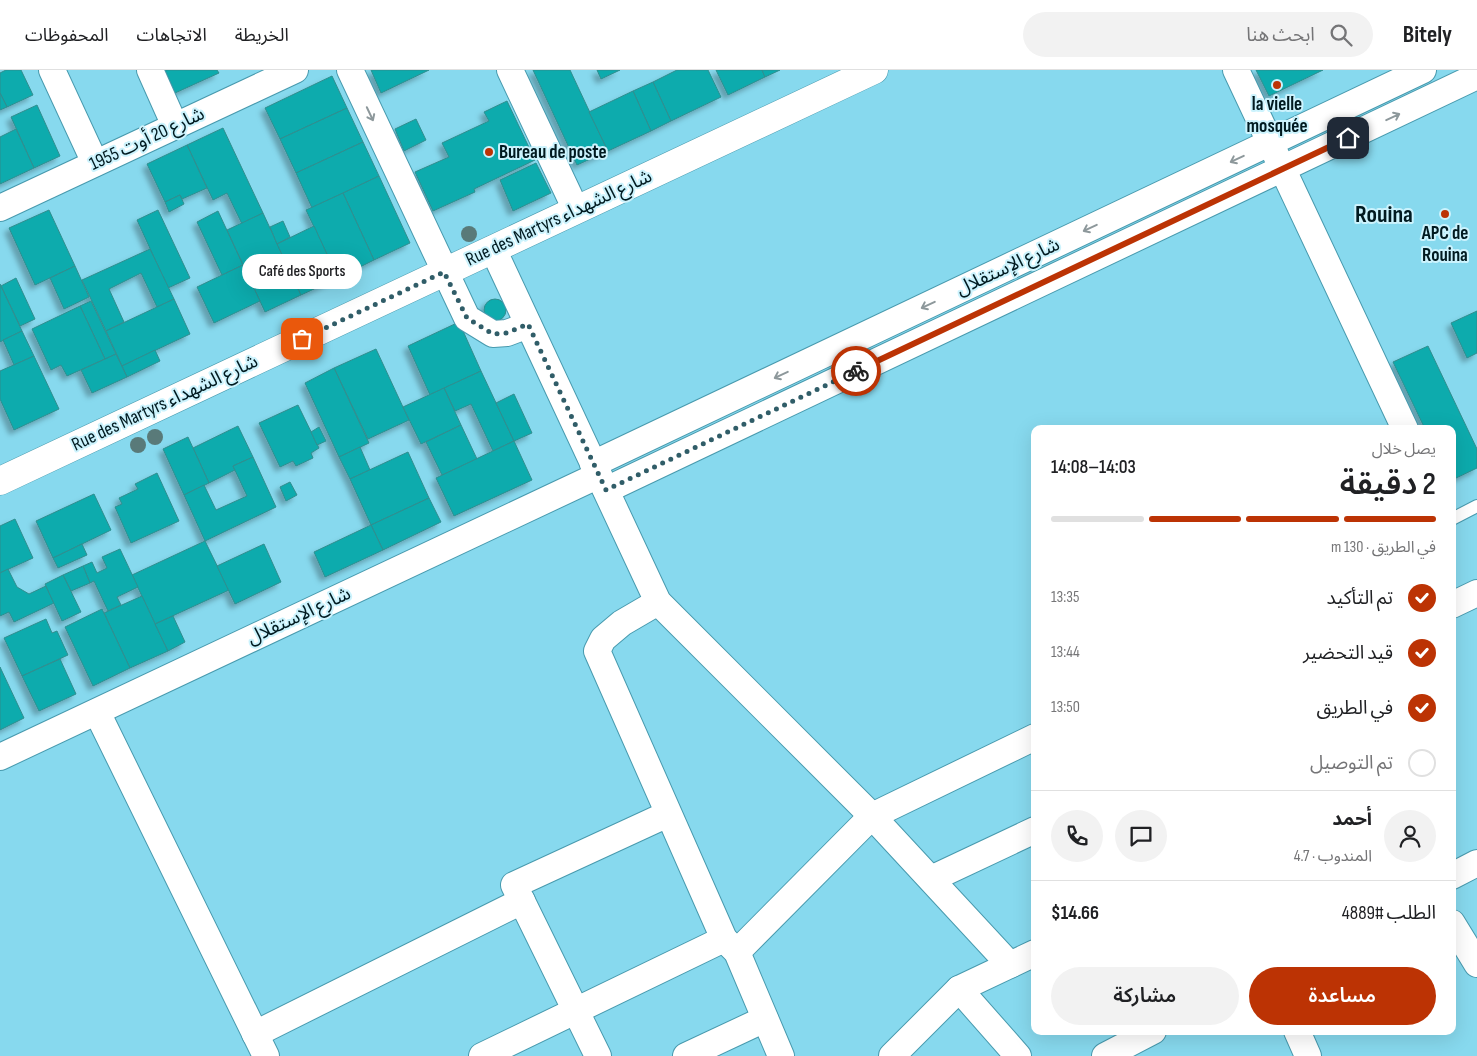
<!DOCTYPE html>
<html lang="ar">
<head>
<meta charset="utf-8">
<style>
	:root { --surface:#fff; --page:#f2f2f2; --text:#202124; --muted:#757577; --line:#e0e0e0; --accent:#bc3304 }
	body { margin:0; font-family:"Sofia Sans Condensed","Noto Sans Arabic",sans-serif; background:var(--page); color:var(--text); direction:rtl; height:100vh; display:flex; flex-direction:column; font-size:19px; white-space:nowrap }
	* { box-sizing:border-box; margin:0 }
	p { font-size:16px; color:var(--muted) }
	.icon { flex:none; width:28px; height:28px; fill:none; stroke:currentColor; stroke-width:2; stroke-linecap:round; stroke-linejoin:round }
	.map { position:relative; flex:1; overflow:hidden; direction:ltr }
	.drawer { position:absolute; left:1031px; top:355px; width:425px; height:610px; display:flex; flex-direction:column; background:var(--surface); border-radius:10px; box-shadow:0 5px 20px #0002; direction:rtl }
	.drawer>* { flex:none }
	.pin { position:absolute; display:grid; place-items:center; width:42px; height:42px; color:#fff; margin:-21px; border-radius:10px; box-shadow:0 2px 8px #0006 }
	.courier { position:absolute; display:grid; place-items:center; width:50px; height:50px; margin:-25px; border:4px solid #bc3304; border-radius:50%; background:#fff; color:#222; box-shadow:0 1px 6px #0007 }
	.bubble { position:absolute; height:35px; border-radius:18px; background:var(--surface); box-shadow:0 5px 20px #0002; font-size:16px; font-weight:600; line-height:35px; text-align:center; direction:rtl }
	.headline em { font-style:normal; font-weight:600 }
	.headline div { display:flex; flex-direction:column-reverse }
	.headline { display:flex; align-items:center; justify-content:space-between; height:85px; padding:0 20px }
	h1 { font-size:32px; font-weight:600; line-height:38px }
	.bar { display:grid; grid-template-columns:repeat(4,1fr); gap:8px 5px; align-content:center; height:60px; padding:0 20px }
	.bar i { height:6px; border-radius:4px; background:var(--line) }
	.bar .selected { background:var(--accent) }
	.bar p { grid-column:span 4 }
	.line { display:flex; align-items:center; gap:12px; padding:0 20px; border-top:1px solid var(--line) }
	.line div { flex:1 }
	.round { display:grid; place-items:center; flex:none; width:52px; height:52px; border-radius:26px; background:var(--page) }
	ol { padding:0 20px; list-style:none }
	li { display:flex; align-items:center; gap:15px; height:55px }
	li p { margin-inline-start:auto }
	li .icon { padding:5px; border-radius:50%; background:var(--accent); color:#fff; stroke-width:4 }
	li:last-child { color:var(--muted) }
	li i { width:28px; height:28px; border:2px solid var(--line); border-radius:50% }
	.action { display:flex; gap:10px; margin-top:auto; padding:10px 20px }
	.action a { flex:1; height:58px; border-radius:30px; background:var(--accent); color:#fff; font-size:20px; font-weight:600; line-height:58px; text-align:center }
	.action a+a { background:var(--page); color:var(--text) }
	header { display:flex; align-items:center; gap:30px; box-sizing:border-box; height:70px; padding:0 25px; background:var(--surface); border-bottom:1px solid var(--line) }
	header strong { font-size:24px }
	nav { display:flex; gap:28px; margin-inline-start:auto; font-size:18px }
	.search { width:350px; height:45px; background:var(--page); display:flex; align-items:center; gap:12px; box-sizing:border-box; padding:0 18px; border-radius:28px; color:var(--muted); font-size:19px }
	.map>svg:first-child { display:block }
</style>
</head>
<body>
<header>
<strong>Bitely</strong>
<div class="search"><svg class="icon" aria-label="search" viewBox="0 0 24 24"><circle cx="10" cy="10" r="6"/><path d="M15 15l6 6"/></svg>ابحث هنا</div>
<nav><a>الخريطة</a><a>الاتجاهات</a><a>المحفوظات</a></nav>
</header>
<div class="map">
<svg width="1477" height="986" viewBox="0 0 1477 986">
	<defs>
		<filter id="shadow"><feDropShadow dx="-4.5" dy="4.5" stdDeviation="2.5" flood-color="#0004"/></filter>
	</defs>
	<rect width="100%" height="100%" fill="#87d9ee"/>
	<g fill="#0babad" stroke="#318d8e" filter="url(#shadow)">
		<polygon points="6,0 21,0 33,25 7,37 0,23 0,3"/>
		<polygon points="165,0 217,0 219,3 175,23"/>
		<polygon points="371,0 429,0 381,23"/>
		<polygon points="533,0 570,0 608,81 577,95"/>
		<polygon points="597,0 620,0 601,9"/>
		<polygon points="677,0 708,0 721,27 671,51 653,12"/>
		<polygon points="716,0 762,0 765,7 728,25"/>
		<polygon points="762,0 780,0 765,7"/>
		<polygon points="1256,0 1323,0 1269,26"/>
		<polygon points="332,6 347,38 280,69 265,38"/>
		<polygon points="653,12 671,51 651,61 633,21"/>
		<polygon points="633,21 651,61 608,81 589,42"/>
		<polygon points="0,23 7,37 0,40"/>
		<polygon points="507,31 535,90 474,119 475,122 433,141 415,102 449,87 442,73 489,51 484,42"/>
		<polygon points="37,35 60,86 34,98 11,47"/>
		<polygon points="347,38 363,72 296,103 280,69"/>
		<polygon points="416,49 426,70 404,81 395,59"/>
		<polygon points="223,58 263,143 242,154 227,123 213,130 187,75"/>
		<polygon points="16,59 34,98 0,114 0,67"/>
		<polygon points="363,72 379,106 312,138 296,103"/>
		<polygon points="187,75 207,118 182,129 180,125 165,132 147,94"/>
		<polygon points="536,93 551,123 513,141 500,110"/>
		<polygon points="379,106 410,173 374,190 343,123"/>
		<polygon points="343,123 374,190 338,208 306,140"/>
		<polygon points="180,125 184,134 169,142 165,132"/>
		<polygon points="49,140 75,196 35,215 9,158"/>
		<polygon points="158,140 190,208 168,218 137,150"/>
		<polygon points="218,141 243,195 222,205 197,152"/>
		<polygon points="263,143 301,225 265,242 227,160"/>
		<polygon points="283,151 290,167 277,174 270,157"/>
		<polygon points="314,156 338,208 301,225 277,174"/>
		<polygon points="150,179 174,229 157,237 141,203 109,219 124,252 106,261 82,210"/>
		<polygon points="243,195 260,231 214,253 197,217"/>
		<polygon points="75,196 89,227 64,239 50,208"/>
		<polygon points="16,208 35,249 20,256 1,216"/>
		<polygon points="0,214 22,261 0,272"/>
		<polygon points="174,229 190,264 122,296 106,261"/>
		<circle cx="495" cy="240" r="11"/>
		<polygon points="91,231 116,284 105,289 80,236"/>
		<polygon points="80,236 105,289 67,306 61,295 51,300 32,259"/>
		<polygon points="1477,241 1477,283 1467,288 1451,253"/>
		<polygon points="459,252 481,301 430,325 408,276"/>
		<polygon points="22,261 34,286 14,295 3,270"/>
		<polygon points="1428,276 1477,379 1477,398 1452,410 1452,359 1425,359 1393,292"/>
		<polygon points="376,279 409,350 368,369 334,298"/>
		<polygon points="155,280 160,291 127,307 122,296"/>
		<polygon points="116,284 127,307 92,323 81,300"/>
		<polygon points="34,286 59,339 14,360 0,329 0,301"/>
		<polygon points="334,298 369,373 339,387 305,313"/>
		<polygon points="481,301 514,371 493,381 471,334 455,341 444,318"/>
		<polygon points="444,318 461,355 421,374 403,337"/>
		<polygon points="514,324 532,363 514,371 496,333"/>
		<polygon points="298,335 319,378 311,383 313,388 296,396 293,391 280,397 259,353"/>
		<polygon points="461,355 477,389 442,405 426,372"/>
		<polygon points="238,356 253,387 233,396 235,400 209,413 193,378"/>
		<polygon points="319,357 326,371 317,375 311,362"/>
		<polygon points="188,367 209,413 184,425 163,379"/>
		<polygon points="514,371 532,410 454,446 436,408"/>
		<polygon points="360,377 370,400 350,409 339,387"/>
		<polygon points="408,382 429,428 371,455 350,409"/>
		<polygon points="253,387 276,437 205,471 184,425 204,415 216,440 247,426 233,396"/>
		<polygon points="157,403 179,451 131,473 115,437 122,434 119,428 138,419 135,414"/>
		<polygon points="290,412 297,425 286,431 280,417"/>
		<polygon points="94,424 111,460 53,488 36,451"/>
		<polygon points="429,428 441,452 383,480 371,455"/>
		<polygon points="15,449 33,488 0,503 0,456"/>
		<polygon points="371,455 383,480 325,507 314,482"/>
		<polygon points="205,471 229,520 155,554 132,505"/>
		<polygon points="82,474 87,485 58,498 53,488"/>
		<polygon points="264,474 281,512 235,534 217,496"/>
		<polygon points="120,479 138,517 117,527 121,535 108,541 94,511 90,513 83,496 92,492 97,503 107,498 102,487"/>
		<polygon points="83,496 90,513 71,521 63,505"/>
		<polygon points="8,499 17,517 29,524 46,516 54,533 14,552 9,542 0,546 0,503"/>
		<polygon points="63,505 81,542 62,551 45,514"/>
		<polygon points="142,526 168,581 130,598 104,543"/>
		<polygon points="102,539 130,598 93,616 65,557"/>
		<polygon points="173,546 185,572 168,581 155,554"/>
		<polygon points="46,549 52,563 57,561 68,585 22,606 4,568"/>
		<polygon points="60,589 76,624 39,641 22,606"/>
		<polygon points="0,597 24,648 0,660"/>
	</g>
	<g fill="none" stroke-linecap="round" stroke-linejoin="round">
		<defs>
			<polyline id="service" points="1452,449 1477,436"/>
			<g id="minor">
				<polyline points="52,0 95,93"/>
				<polyline points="150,0 175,56"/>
				<polyline points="350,0 467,248 493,264 507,263 528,255"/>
				<polyline points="510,0 576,140"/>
				<polyline points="1236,0 1405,359"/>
				<polyline points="0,138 295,0"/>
				<polyline points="493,179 658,532 872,746 1010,895"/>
				<polyline points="593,394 1423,0"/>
				<polyline points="606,420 1477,6"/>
				<polyline points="658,532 622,553 603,569 597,581 724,869 737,882 781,986"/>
				<polyline points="1452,535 1477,523"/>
				<polyline points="97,642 266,986"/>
				<polyline points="0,687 599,405"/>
				<polyline points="1452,806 1477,793"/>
				<polyline points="931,809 1035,760"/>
				<polyline points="1452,853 1477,894"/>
				<polyline points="737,882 872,746 1035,667"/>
				<polyline points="959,919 1018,986"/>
				<polyline points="1297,961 1308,986"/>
				<polyline points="255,964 522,831"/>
				<polyline points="482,986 724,869"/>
				<polyline points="598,986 514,815 668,744"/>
				<polyline points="686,986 765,949"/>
				<polyline points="892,986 959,919 1035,883"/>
				<polyline points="1105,986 1153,961"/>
			</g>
			<polyline id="secondary" points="0,411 874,0"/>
		</defs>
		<use href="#service" stroke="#489aae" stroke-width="14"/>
		<use href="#minor" stroke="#489aae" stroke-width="28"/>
		<use href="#secondary" stroke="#489aae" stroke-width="29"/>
		<use href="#service" stroke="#fff" stroke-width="12"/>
		<use href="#minor" stroke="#fff" stroke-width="26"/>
		<use href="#secondary" stroke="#fff" stroke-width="28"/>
	</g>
	<g fill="#597a79">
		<circle cx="469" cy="164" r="8"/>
		<circle cx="155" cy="367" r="8"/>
		<circle cx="138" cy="375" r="8"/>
	</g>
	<defs><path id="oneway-shaft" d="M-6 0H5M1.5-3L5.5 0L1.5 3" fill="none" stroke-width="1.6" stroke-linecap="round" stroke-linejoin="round" transform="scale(1.25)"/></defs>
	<g stroke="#8d989b">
		<use href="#oneway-shaft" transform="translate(370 44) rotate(65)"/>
		<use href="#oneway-shaft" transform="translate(1393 47) rotate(-25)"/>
		<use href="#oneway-shaft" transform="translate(1237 89) rotate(155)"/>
		<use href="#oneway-shaft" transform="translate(1090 158) rotate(155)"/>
		<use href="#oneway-shaft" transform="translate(928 235) rotate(155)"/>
		<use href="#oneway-shaft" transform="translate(781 305) rotate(155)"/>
	</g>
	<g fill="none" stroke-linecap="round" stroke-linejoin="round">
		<polyline stroke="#305d68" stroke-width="5" stroke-dasharray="0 9" points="302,269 444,202 467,248 493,264 507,263 528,254 606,420 856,301"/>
		<polyline stroke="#bc3304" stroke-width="6" points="856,301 1348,68"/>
	</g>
	<g fill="#bc3304" stroke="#ccf3fd" stroke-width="2">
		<circle cx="1277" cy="15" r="5"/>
		<circle cx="489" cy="82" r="5"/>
		<circle cx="1445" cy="144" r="5"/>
	</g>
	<g text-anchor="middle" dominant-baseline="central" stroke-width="4" stroke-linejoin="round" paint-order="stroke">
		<g font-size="19" font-weight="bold" fill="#011a20" stroke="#ccf3fd">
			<text x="1277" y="34">la vielle<tspan x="1277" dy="22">mosquée</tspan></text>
			<text x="499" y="82" text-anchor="start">Bureau de poste</text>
			<text x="1445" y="163">APC de<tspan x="1445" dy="22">Rouina</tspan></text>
		</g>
		<g font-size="19" fill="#011a20" stroke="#ccf3fd">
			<text transform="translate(147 69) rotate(-25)">شارع 20 أوت 1955</text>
			<text transform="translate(559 148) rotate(-25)">Rue des Martyrs شارع الشهداء</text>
			<text transform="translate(1008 197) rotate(-25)">شارع الإستقلال</text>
			<text transform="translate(165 333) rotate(-25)">Rue des Martyrs شارع الشهداء</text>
			<text transform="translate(299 546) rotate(-25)">شارع الإستقلال</text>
		</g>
		<g font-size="24" font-weight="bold" fill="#011a20" stroke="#ccf3fd">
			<text x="1384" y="144">Rouina</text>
		</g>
	</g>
</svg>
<div class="pin" style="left:302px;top:269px;background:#ea580c"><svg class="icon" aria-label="bag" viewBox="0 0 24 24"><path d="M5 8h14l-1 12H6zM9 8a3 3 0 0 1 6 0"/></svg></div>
<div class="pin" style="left:1348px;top:68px;background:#1f2937"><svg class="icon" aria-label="home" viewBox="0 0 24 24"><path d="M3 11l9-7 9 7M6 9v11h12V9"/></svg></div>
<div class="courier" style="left:856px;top:301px"><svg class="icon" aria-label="bike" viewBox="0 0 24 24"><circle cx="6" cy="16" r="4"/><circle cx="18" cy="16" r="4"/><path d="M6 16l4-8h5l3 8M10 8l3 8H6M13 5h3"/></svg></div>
<div class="bubble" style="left:242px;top:184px;width:120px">Café des Sports</div>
<section class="drawer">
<div class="headline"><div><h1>2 دقيقة</h1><p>يصل خلال</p></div><em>14:03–14:08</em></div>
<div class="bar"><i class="selected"></i><i class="selected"></i><i class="selected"></i><i></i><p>في الطريق · 130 m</p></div>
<ol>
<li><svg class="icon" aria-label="check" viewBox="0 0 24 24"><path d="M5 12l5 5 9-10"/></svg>تم التأكيد<p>13:35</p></li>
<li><svg class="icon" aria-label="check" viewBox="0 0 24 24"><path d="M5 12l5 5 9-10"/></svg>قيد التحضير<p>13:44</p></li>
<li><svg class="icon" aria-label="check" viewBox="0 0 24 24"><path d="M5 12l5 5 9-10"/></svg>في الطريق<p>13:50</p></li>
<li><i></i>تم التوصيل</li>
</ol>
<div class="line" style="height:90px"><a class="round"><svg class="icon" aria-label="person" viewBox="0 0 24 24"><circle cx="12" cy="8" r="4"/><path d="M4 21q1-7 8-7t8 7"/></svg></a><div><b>أحمد</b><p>المندوب · 4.7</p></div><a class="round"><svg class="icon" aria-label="chat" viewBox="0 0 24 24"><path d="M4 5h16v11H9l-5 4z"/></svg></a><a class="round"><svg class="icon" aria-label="phone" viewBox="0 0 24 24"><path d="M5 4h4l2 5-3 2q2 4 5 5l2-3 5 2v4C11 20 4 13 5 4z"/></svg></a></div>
<div class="line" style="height:65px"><div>الطلب #4889</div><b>$14.66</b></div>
<div class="action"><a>مساعدة</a><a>مشاركة</a></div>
</section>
</div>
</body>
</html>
